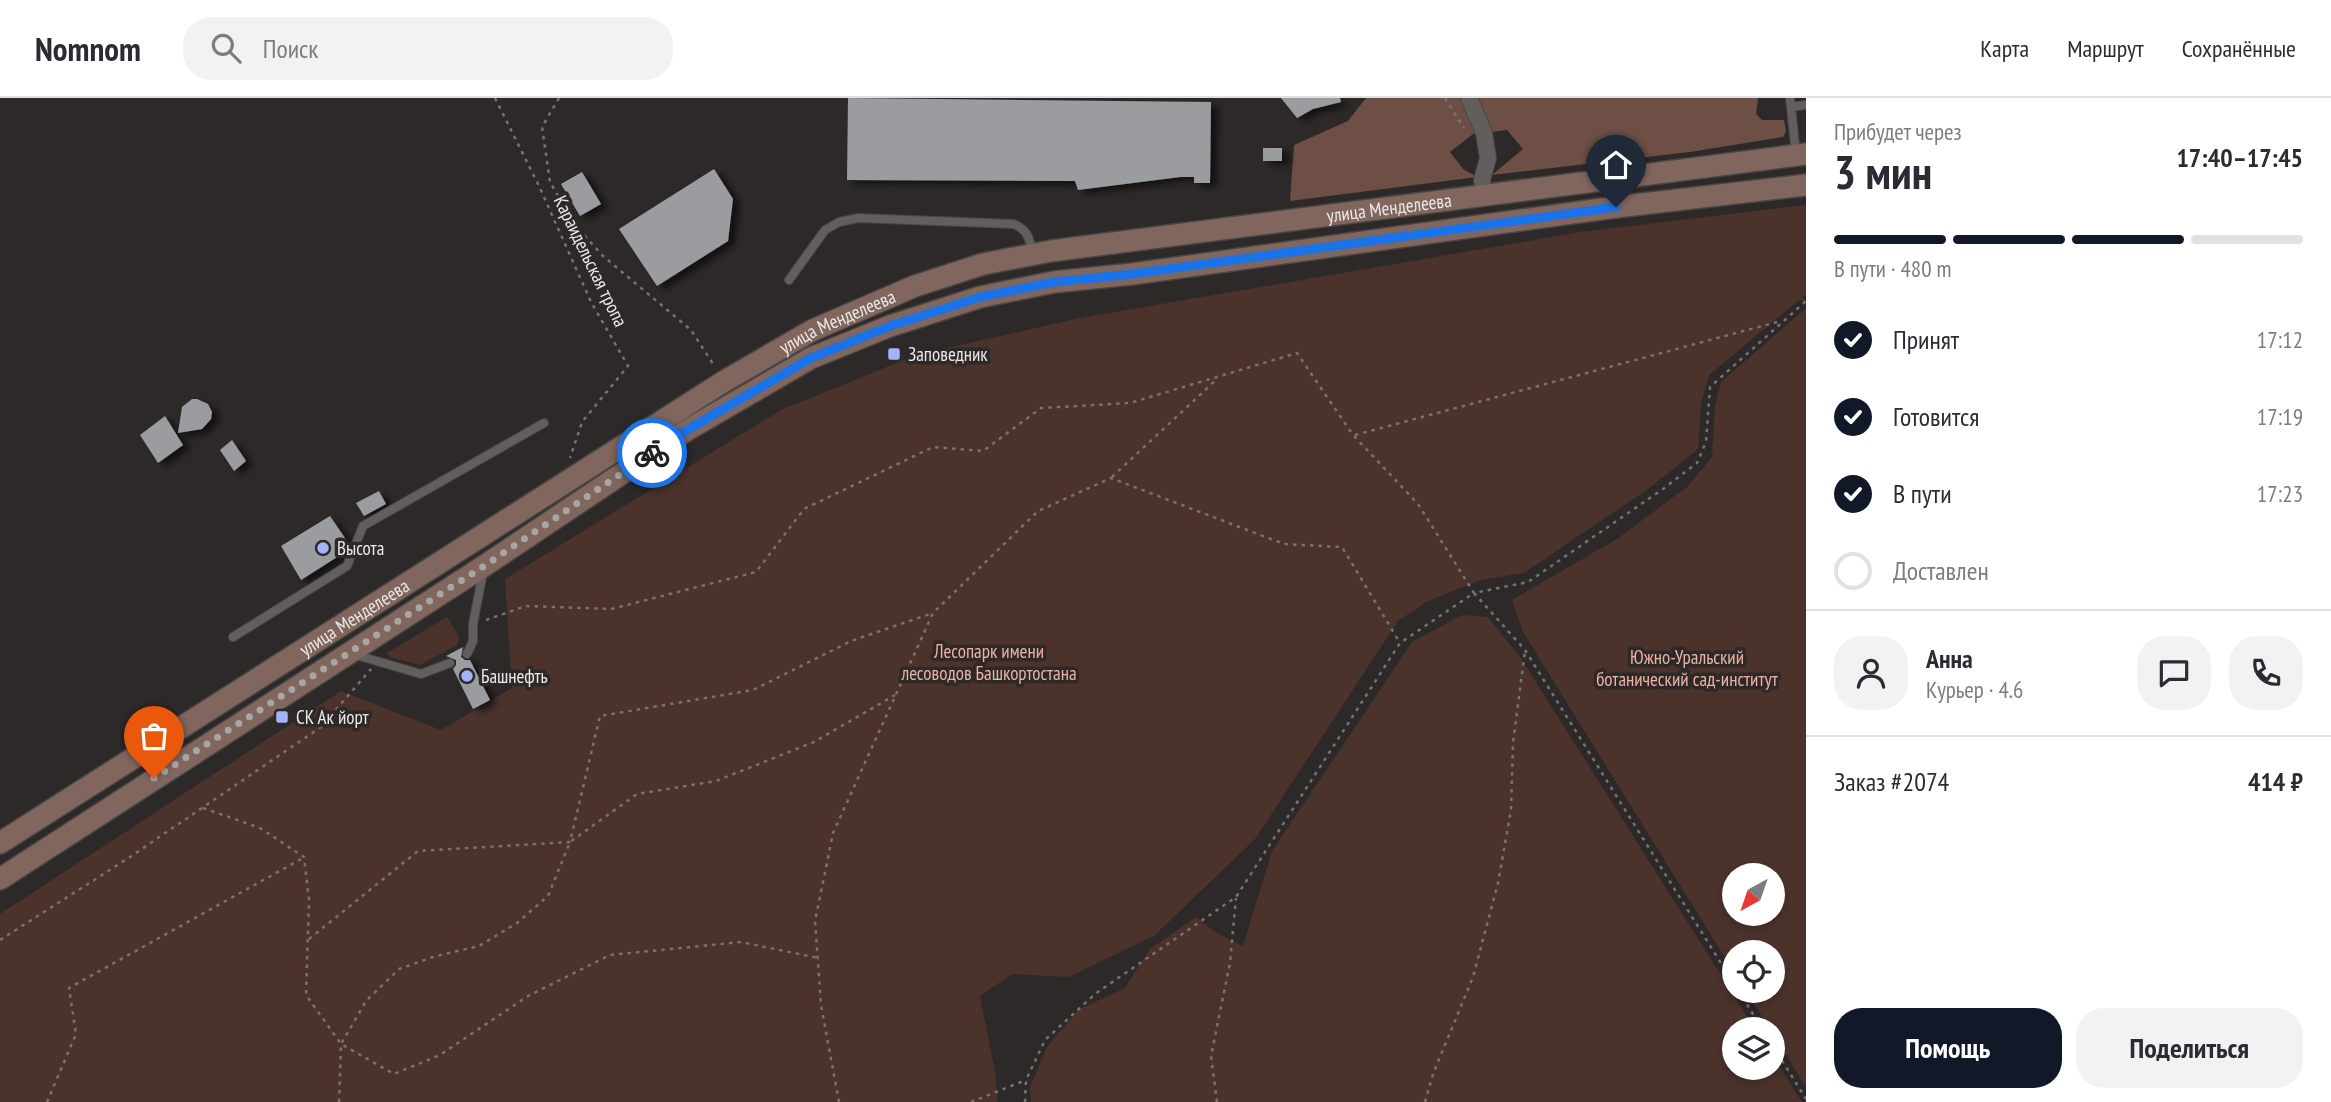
<!DOCTYPE html>
<html lang="ru">
<head>
<meta charset="utf-8">
<style>
	:root { --surface:#fff; --page:#f2f2f3; --text:#2b2b33; --muted:#7c7c81; --line:#e1e1e2; --accent:#111827 }
	body { margin:0; font-family:"PT Sans Narrow",sans-serif; background:var(--page); color:var(--text); height:100vh; display:flex; flex-direction:column; font-size:26px; white-space:nowrap }
	* { box-sizing:border-box; margin:0 }
	p { font-size:23px; color:var(--muted) }
	.icon { flex:none; width:38px; height:38px; fill:none; stroke:currentColor; stroke-width:2; stroke-linecap:round; stroke-linejoin:round }
	.map { position:relative; flex:1; overflow:hidden }
	.side { display:flex; flex-direction:column; background:var(--surface); width:525px }
	.side>* { flex:none }
	.needle { width:46px; rotate:220deg }
	.controls { position:absolute; left:1722px; top:765px; display:grid; gap:14px }
	.controls a { display:grid; place-items:center; width:63px; height:63px; border-radius:50%; background:var(--surface); box-shadow:0 4px 10px #0003; font-size:35px }
	.pin { position:absolute; display:grid; place-items:center; width:60px; height:60px; color:#fff; margin:-72px -30px; border-radius:50% 50% 50% 0; rotate:-45deg; box-shadow:0 0 7px #0007 }
	.pin .icon { rotate:45deg }
	.courier { position:absolute; display:grid; place-items:center; width:70px; height:70px; margin:-35px; border:5px solid #1a73e8; border-radius:50%; background:#fff; color:#222; box-shadow:0 2px 9px #0007 }
	.headline em { font-style:normal; font-weight:600 }
	.headline div { display:flex; flex-direction:column-reverse }
	.headline { display:flex; align-items:center; justify-content:space-between; height:119px; padding:0 28px }
	h1 { font-size:46px; font-weight:600; line-height:52px }
	.bar { display:grid; grid-template-columns:repeat(4,1fr); gap:10px 7px; align-content:center; height:84px; padding:0 28px }
	.bar i { height:9px; border-radius:5px; background:var(--line) }
	.bar .current { background:var(--accent) }
	.bar p { grid-column:span 4 }
	.line { display:flex; align-items:center; gap:18px; padding:0 28px; border-top:2px solid var(--line) }
	.line div { flex:1 }
	.round { display:grid; place-items:center; flex:none; width:74px; height:74px; border-radius:28px; background:var(--page) }
	ol { padding:0 28px; list-style:none }
	li { display:flex; align-items:center; gap:21px; height:77px }
	li p { margin-inline-start:auto }
	li .icon { padding:7px; border-radius:50%; background:var(--accent); color:#fff; stroke-width:4 }
	li:last-child { color:var(--muted) }
	li i { width:38px; height:38px; border:4px solid var(--line); border-radius:50% }
	.action { display:flex; gap:14px; margin-top:auto; padding:14px 28px }
	.action a { flex:1; height:80px; border-radius:28px; background:var(--accent); color:#fff; font-size:28px; font-weight:600; line-height:80px; text-align:center }
	.action a+a { background:var(--page); color:var(--text) }
	header { display:flex; align-items:center; gap:42px; box-sizing:border-box; height:98px; padding:0 35px; background:var(--surface); border-bottom:2px solid var(--line) }
	header strong { font-size:33px }
	nav { display:flex; gap:38px; margin-inline-start:auto; font-size:24px }
	.search { width:490px; height:63px; background:var(--page); display:flex; align-items:center; gap:18px; box-sizing:border-box; padding:0 24px; border-radius:28px; color:var(--muted); font-size:26px }
	main { display:flex; flex:1; min-height:0 }
	.map>svg:first-child { display:block }
</style>
</head>
<body>
<header>
<strong>Nomnom</strong>
<div class="search"><svg class="icon" aria-label="search" viewBox="0 0 24 24"><circle cx="10" cy="10" r="6"/><path d="M15 15l6 6"/></svg>Поиск</div>
<nav><a>Карта</a><a>Маршрут</a><a>Сохранённые</a></nav>
</header>
<main>
<div class="map">
<svg width="1806" height="1004" viewBox="0 0 1806 1004">
	<defs>
		<filter id="shadow"><feDropShadow dx="7" dy="4" stdDeviation="3.5" flood-color="#0009"/></filter>
	</defs>
	<rect width="100%" height="100%" fill="#2d2928"/>
	<g fill="#4b332c" fill-rule="evenodd">
		<polygon points="1806,107 1806,197 1802,200 1806,202 1806,204 1799,202 1709,277 1701,305 1698,351 1648,391 1524,475 1481,482 1426,504 1398,523 1255,741 1155,837 1069,879 1012,876 980,898 996,979 997,1004 0,1004 0,816 341,593 441,632 512,590 505,481 781,312 916,257 1080,220 1581,134"/>
		<path d="M1806 210V989L1773 936V931H1770L1746 893 1773 892V854H1734V874L1523 534 1512 502 1617 441 1687 389 1712 359 1715 308 1721 284ZM1734 777H1773V816H1734Z"/>
		<polygon points="1462,517 1488,519 1520,559 1755,931 1734,931 1734,970 1773,970 1773,958 1802,1004 1031,1004 1030,989 1047,949 1078,912 1125,890 1150,851 1196,819 1217,835 1243,848 1272,753 1412,544"/>
		<polygon points="447,519 458,537 459,543 455,548 420,567 390,559 387,555"/>
	</g>
	<polygon fill="#6d4f46" points="1366,0 1758,0 1756,16 1762,22 1784,22 1786,33 1783,39 1690,54 1492,77 1523,51 1507,32 1473,36 1450,54 1463,71 1477,79 1290,103 1294,47 1348,23"/>
	<g fill="#9b9ca0" filter="url(#shadow)">
		<polygon points="848,0 1211,4 1210,85 1194,85 1194,79 1180,79 1078,92 1075,83 847,82"/>
		<polygon points="1281,0 1340,0 1341,4 1313,11 1297,20"/>
		<rect x="1263" y="50" width="19" height="13"/>
		<polygon points="714,71 733,101 728,143 657,188 619,131"/>
		<polygon points="582,74 601,106 580,118 561,86"/>
		<polygon points="192,301 197,301 208,306 212,314 211,321 202,331 178,335 182,309"/>
		<polygon points="165,318 183,347 158,365 140,337"/>
		<polygon points="232,342 246,363 234,373 220,352"/>
		<polygon points="379,393 386,406 364,418 356,405"/>
		<polygon points="330,418 349,446 345,454 301,482 281,448"/>
		<polygon points="463,549 461,559 465,562 470,562 490,602 473,611 453,571 456,567 456,562 446,558"/>
	</g>
	<g fill="none" stroke-linecap="round" stroke-linejoin="round">
		<defs>
			<g id="service">
				<polyline points="1790,0 1796,56"/>
				<polyline points="1791,9 1806,7"/>
				<path d="M789 182 825 132 839 124 858 120 1014 126C1029 133 1029 141 1033 156"/>
				<polyline points="233,539 347,468 363,428 544,325"/>
				<polyline points="467,556 473,543 473,526 483,474"/>
				<polyline points="356,557 421,576 450,565"/>
			</g>
			<polyline id="minor" points="1469,0 1484,35 1488,60 1482,82 1484,97"/>
			<g id="secondary">
				<path id="s1" d="M0 745 723 284 813 232 915 188 983 166 1051 153 1806 56"/>
				<polyline points="0,781 484,468 687,332 811,260 890,228 980,199 1054,184 1132,176 1616,109 1806,87"/>
			</g>
		</defs>
		<use href="#service" stroke="#484645" stroke-width="10"/>
		<use href="#minor" stroke="#484645" stroke-width="18"/>
		<use href="#secondary" stroke="#484645" stroke-width="24"/>
		<g stroke="#757271" stroke-width="2.5" stroke-dasharray="3.5 5" stroke-linecap="butt">
			<polyline points="495,0 539,88 591,204 628,268 582,324 570,360"/>
			<polyline points="559,0 542,29 550,84 575,127 603,158 691,232 715,269"/>
			<polyline points="1445,0 1464,30"/>
			<polyline points="1355,337 1781,223"/>
			<polyline points="1112,379 1217,281"/>
			<polyline points="486,522 526,508 611,511 756,474 804,411 933,349 983,353 1041,310 1130,305 1297,255 1353,337 1418,406 1474,495 1528,484 1663,391 1697,365 1706,344 1710,289 1806,203"/>
			<polyline points="203,710 260,730 304,759 309,802 306,897 341,946 394,976 440,957 528,898 610,857 741,844 818,860"/>
			<polyline points="309,841 418,753 570,744 600,618 753,592 851,543 933,515"/>
			<polyline points="0,842 127,761 321,629 371,571"/>
			<polyline points="1738,892 1762,931"/>
			<polyline points="1773,948 1806,1001"/>
			<polyline points="47,1004 76,936 69,890 303,760"/>
			<polyline points="339,1004 341,946 366,903 399,871 436,858 479,848 517,825 548,798 570,744 637,696 716,683 814,644 895,597"/>
			<polyline points="839,1004 821,907 815,823 833,735 933,515 1038,413 1111,380 1284,446 1342,449 1400,545"/>
			<polyline points="971,1004 1026,982"/>
			<polyline points="1025,1004 1026,982 1045,942 1095,896 1236,799 1400,545 1474,495 1525,552 1734,886"/>
			<polyline points="1217,1004 1211,958 1230,865 1236,800"/>
			<polyline points="1425,1004 1433,976 1473,879 1498,785 1511,712 1513,645 1525,553"/>
		</g>
		<use href="#service" stroke="#615e5d" stroke-width="8"/>
		<use href="#minor" stroke="#615e5d" stroke-width="16"/>
		<use href="#secondary" stroke="#81665e" stroke-width="21"/>
	</g>
	<g fill="none" stroke-linecap="round" stroke-linejoin="round">
		<polyline stroke="#a8a6a5" stroke-width="7" stroke-dasharray="0 12.6" points="154,680 484,468 652,355"/>
		<polyline stroke="#1a73e8" stroke-width="9" points="652,355 687,332 811,260 890,228 980,199 1054,184 1132,176 1616,109"/>
	</g>
	<g fill="#a3b2fd" stroke="#2d2928" stroke-width="2.5">
		<rect x="887" y="249" width="14" height="14" rx="3.5"/>
		<circle cx="323" cy="450" r="7"/>
		<circle cx="467" cy="578" r="7"/>
		<rect x="275" y="612" width="14" height="14" rx="3.5"/>
	</g>
	<g text-anchor="middle" dominant-baseline="central" stroke-width="7" stroke-linejoin="round" paint-order="stroke">
		<g font-size="19" fill="#ebe9e9" stroke="#2d2928">
			<text stroke="none"><textPath href="#s1" startOffset="1554">улица Менделеева</textPath></text>
			<text transform="translate(591 163) rotate(64)">Караидельская тропа</text>
			<text stroke="none"><textPath href="#s1" startOffset="987">улица Менделеева</textPath></text>
			<text stroke="none"><textPath href="#s1" startOffset="420">улица Менделеева</textPath></text>
		</g>
		<g font-size="19" fill="#ebe9e9" stroke="#2d2928" text-anchor="start">
			<text x="908" y="256">Заповедник</text>
			<text x="337" y="450">Высота</text>
			<text x="481" y="578">Башнефть</text>
			<text x="296" y="619">СК Ак йорт</text>
		</g>
		<g font-size="19" fill="#eeb2a1" stroke="#2d2928">
			<text x="989" y="553">Лесопарк имени<tspan x="989" dy="22">лесоводов Башкортостана</tspan></text>
			<text x="1687" y="559">Южно-Уральский<tspan x="1687" dy="22">ботанический сад-институт</tspan></text>
		</g>
	</g>
</svg>
<div class="controls">
<a><svg class="needle" viewBox="-14 -14 28 28"><path d="M0-13l5 13h-10z" fill="#e53935"/><path d="M0 13l5-13h-10z" fill="#7c7c81"/></svg></a>
<a><svg class="icon" aria-label="locate" viewBox="0 0 24 24"><circle cx="12" cy="12" r="6"/><path d="M12 2v4M12 18v4M2 12h4M18 12h4"/></svg></a>
<a><svg class="icon" aria-label="layers" viewBox="0 0 24 24"><path d="M12 4l9 5-9 5-9-5zM3 14l9 5 9-5"/></svg></a>
</div>
<div class="pin" style="left:154px;top:680px;background:#ea580c"><svg class="icon" aria-label="bag" viewBox="0 0 24 24"><path d="M5 8h14l-1 12H6zM9 8a3 3 0 0 1 6 0"/></svg></div>
<div class="pin" style="left:1616px;top:109px;background:#1f2937"><svg class="icon" aria-label="home" viewBox="0 0 24 24"><path d="M3 11l9-7 9 7M6 9v11h12V9"/></svg></div>
<div class="courier" style="left:652px;top:355px"><svg class="icon" aria-label="bike" viewBox="0 0 24 24"><circle cx="6" cy="16" r="4"/><circle cx="18" cy="16" r="4"/><path d="M6 16l4-8h5l3 8M10 8l3 8H6M13 5h3"/></svg></div>
</div>
<section class="side">
<div class="headline"><div><h1>3 мин</h1><p>Прибудет через</p></div><em>17:40–17:45</em></div>
<div class="bar"><i class="current"></i><i class="current"></i><i class="current"></i><i></i><p>В пути · 480 m</p></div>
<ol>
<li><svg class="icon" aria-label="check" viewBox="0 0 24 24"><path d="M5 12l5 5 9-10"/></svg>Принят<p>17:12</p></li>
<li><svg class="icon" aria-label="check" viewBox="0 0 24 24"><path d="M5 12l5 5 9-10"/></svg>Готовится<p>17:19</p></li>
<li><svg class="icon" aria-label="check" viewBox="0 0 24 24"><path d="M5 12l5 5 9-10"/></svg>В пути<p>17:23</p></li>
<li><i></i>Доставлен</li>
</ol>
<div class="line" style="height:126px"><a class="round"><svg class="icon" aria-label="person" viewBox="0 0 24 24"><circle cx="12" cy="8" r="4"/><path d="M4 21q1-7 8-7t8 7"/></svg></a><div><b>Анна</b><p>Курьер · 4.6</p></div><a class="round"><svg class="icon" aria-label="chat" viewBox="0 0 24 24"><path d="M4 5h16v11H9l-5 4z"/></svg></a><a class="round"><svg class="icon" aria-label="phone" viewBox="0 0 24 24"><path d="M5 4h4l2 5-3 2q2 4 5 5l2-3 5 2v4C11 20 4 13 5 4z"/></svg></a></div>
<div class="line" style="height:91px"><div>Заказ #2074</div><b>414 ₽</b></div>
<div class="action"><a>Помощь</a><a>Поделиться</a></div>
</section>
</main>
</body>
</html>
